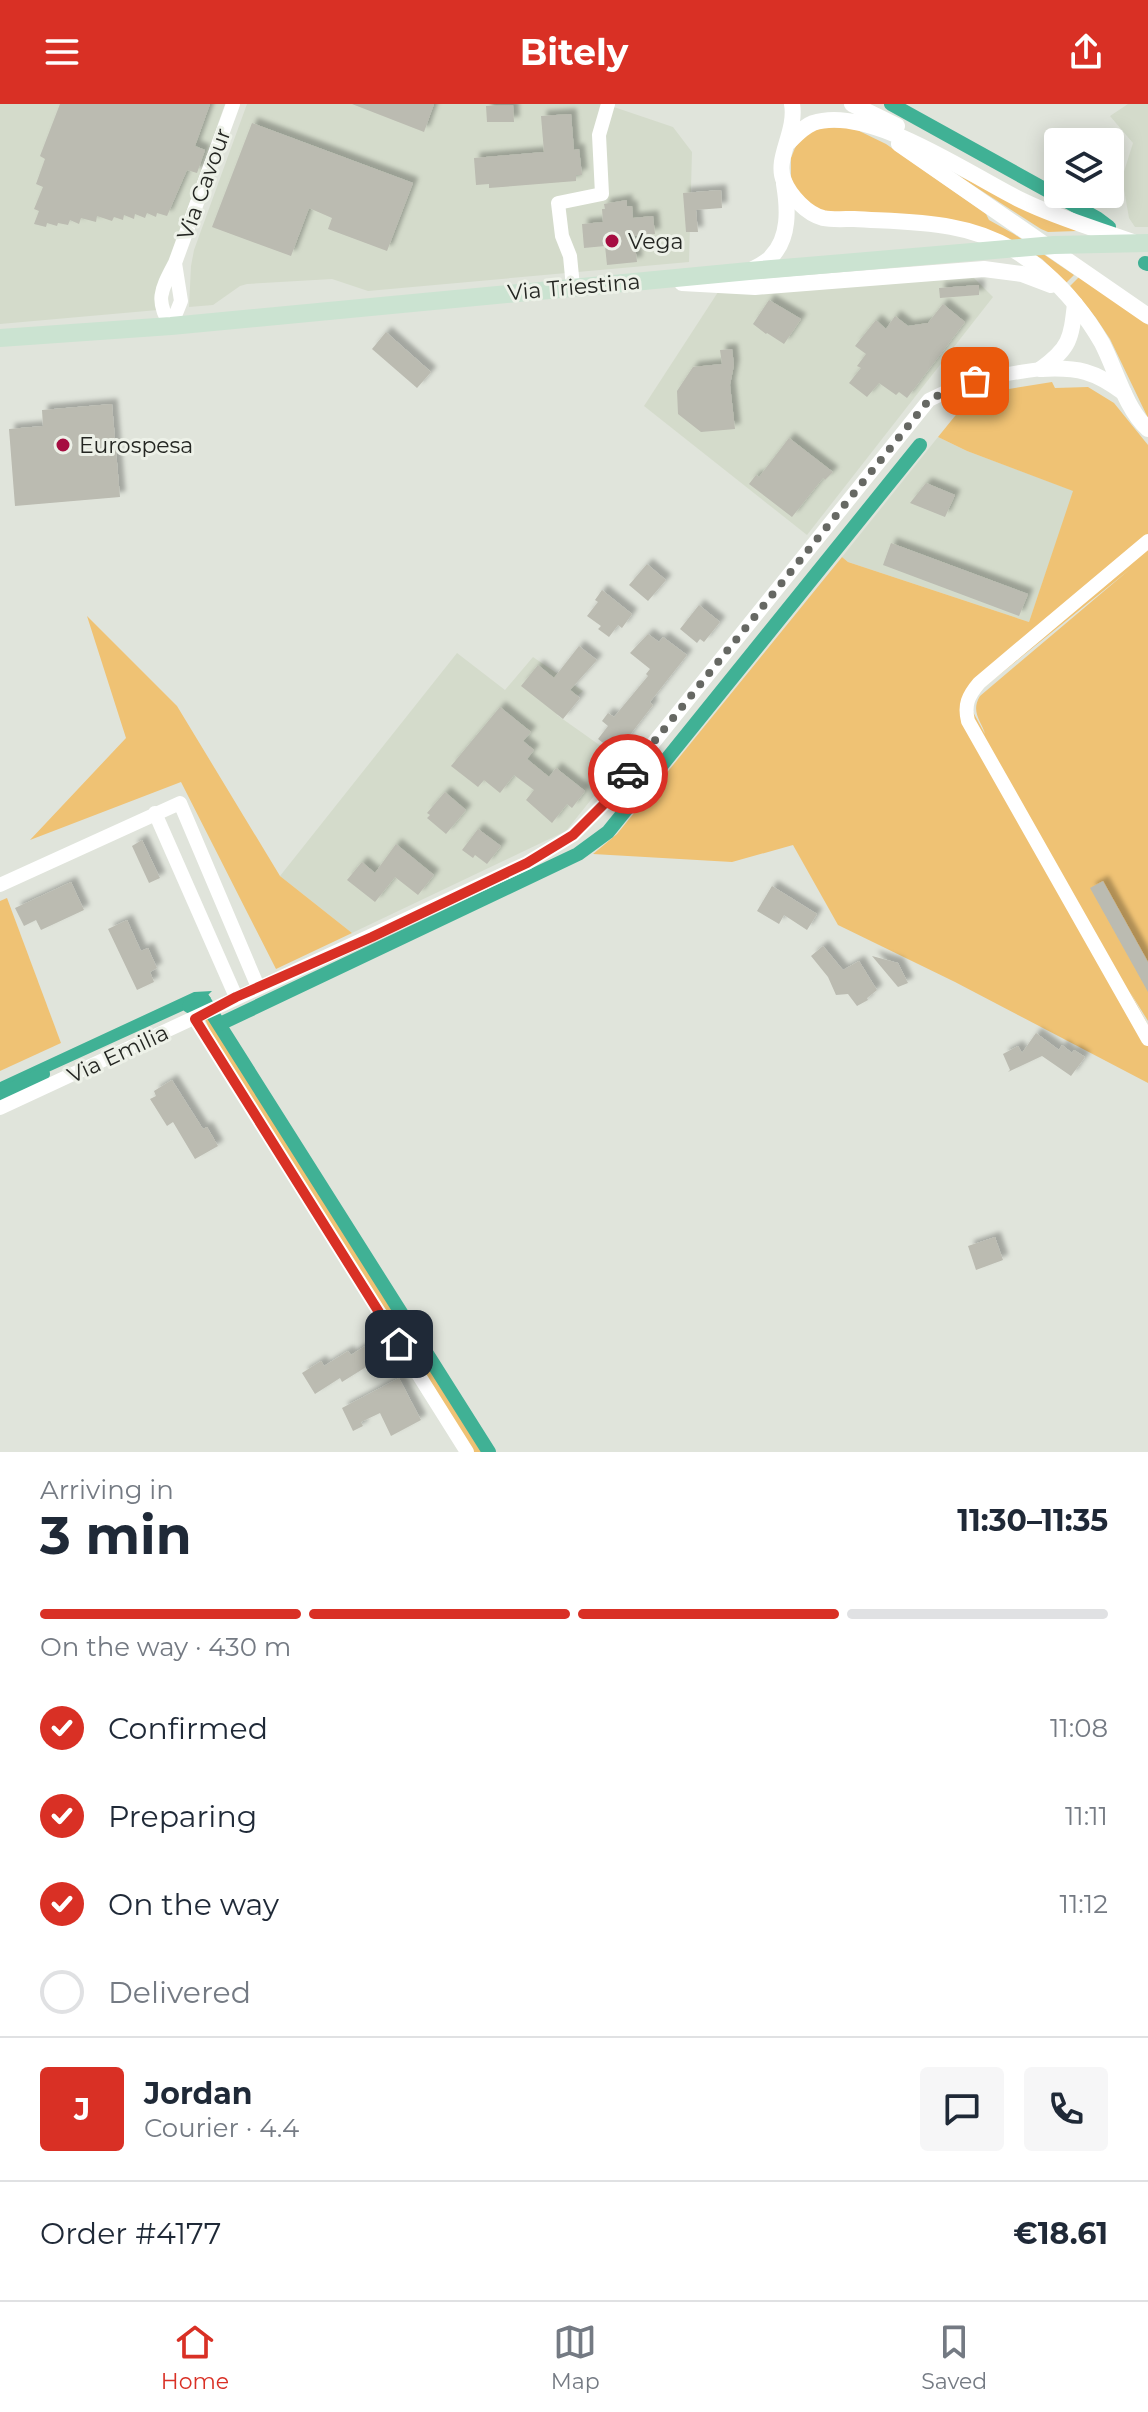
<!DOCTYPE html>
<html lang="en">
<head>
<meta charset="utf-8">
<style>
	:root { --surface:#fff; --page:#f6f6f7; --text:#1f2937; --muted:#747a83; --line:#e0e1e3; --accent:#d93025 }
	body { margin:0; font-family:Montserrat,sans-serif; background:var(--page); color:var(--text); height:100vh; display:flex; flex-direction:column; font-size:30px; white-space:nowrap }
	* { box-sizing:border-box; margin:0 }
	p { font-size:26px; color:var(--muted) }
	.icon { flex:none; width:44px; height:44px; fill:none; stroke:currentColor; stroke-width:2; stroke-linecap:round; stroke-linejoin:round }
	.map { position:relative; height:1348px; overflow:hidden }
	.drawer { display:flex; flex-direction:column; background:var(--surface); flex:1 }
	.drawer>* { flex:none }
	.tools { position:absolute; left:1044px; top:24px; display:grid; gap:16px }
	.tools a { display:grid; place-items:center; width:80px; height:80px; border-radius:8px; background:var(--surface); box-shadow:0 4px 20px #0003; font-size:40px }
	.pin { position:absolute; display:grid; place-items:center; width:68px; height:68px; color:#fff; margin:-34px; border-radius:16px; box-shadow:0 4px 12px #0006 }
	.courier { position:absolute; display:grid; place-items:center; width:80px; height:80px; margin:-40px; border:6px solid #d93025; border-radius:50%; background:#fff; color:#222; box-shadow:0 2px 10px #0007 }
	.headline em { font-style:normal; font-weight:700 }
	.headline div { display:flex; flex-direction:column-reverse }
	.headline { display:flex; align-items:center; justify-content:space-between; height:136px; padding:0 40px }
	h1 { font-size:52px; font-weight:700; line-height:60px }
	.bar { display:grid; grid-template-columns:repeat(4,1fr); gap:12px 8px; align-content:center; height:96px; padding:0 40px }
	.bar i { height:10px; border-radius:6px; background:var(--line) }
	.bar .on { background:var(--accent) }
	.bar p { grid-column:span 4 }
	.line { display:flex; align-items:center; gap:20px; padding:0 40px; border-top:2px solid var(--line) }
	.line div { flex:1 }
	.round { display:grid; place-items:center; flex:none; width:84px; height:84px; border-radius:8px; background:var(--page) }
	ol { padding:0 40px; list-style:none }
	li { display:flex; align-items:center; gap:24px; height:88px }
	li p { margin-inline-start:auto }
	li .icon { padding:8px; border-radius:50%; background:var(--accent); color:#fff; stroke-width:4 }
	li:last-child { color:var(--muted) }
	li i { width:44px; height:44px; border:4px solid var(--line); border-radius:50% }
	header { display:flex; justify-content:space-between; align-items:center; height:104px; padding:0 40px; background:var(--accent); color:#fff; font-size:36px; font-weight:700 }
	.tab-bar { display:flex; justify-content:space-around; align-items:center; height:112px; border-top:2px solid var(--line); background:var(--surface); font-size:22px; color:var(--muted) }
	.tab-bar a { display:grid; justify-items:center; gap:4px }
	.tab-bar .on { color:var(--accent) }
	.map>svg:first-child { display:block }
</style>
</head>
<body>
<header><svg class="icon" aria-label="menu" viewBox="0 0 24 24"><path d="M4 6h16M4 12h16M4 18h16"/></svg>Bitely<svg class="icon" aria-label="share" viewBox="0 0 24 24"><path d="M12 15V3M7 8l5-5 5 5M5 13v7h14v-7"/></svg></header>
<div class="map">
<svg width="1148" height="1348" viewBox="0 0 1148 1348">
	<defs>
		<filter id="shadow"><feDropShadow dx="5.5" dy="-5.5" stdDeviation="2" flood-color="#0004"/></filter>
	</defs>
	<rect width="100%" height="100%" fill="#e0e4db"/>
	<g fill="#d4dbcb">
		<polygon points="0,0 225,0 175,140 169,177 169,205 0,220"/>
		<polygon points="247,0 605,0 673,23 692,48 689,158 368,187 332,175 247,180 240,182 213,201 189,203 191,162 194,146"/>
		<polygon points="1128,0 1148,0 1148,123 1135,123 1129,114 1122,74 1133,39 1110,12"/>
		<polygon points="963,163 993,193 807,431 644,302 720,185"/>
		<polygon points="938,333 967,347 1074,387 1029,518 848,458 842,453"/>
		<polygon points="457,549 505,586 533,553 583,587 557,611 622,657 566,727 352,829 280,772"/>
	</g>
	<g fill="#efc274" fill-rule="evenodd">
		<polygon points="820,23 853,24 886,40 986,110 989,116 1014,130 1074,171 1066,179 1042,155 1011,136 822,109 794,86 791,72 791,54 795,44 803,32"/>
		<polygon points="957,71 1077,127 1048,128 1041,125"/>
		<polygon points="1079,173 1148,221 1148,314 1110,235 1096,214 1070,182"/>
		<path d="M1052 278 1055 284 1088 283 1114 299 1148 341V917L1130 888 1148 921V979L955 878 838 821 793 741 732 758 593 750 617 730 842 453 848 458 1029 518 1073 387 967 347 938 333 972 291ZM1129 466 980 592C970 608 982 618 985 630L973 608V592Z"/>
		<polygon points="87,512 177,602 280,772 352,829 276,865 181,678 30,736 126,634"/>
		<polygon points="7,794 61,939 0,967 0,797"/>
		<polygon points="207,908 484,1348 473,1348 210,927 203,910"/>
	</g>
	<polygon fill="#40b195" points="212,887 208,891 211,894 0,990 0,978 194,888"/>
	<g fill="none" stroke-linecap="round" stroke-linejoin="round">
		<g stroke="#40b195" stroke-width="14">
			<polyline points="891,0 1097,114 1109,123"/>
			<polyline points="1145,159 1148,160"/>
			<polyline points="189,902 203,895 489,1348"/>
			<polyline points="220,920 578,750 608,728 920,341"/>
			<polyline points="0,991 43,970"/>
		</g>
	</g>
	<g fill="#bbbbb1" filter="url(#shadow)">
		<polygon points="60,0 210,0 195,42 205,46 197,69 187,66 167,112 157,109 156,113 147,109 145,114 135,110 134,115 124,111 123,116 114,113 112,117 97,112 96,118 81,114 79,120 70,116 68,121 58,119 57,122 47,119 46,123 34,120 39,107 34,105 43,83 36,80 45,55 40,52"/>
		<polygon points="352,0 434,0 424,28"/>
		<polygon points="513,1 514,18 487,18 486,2"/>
		<polygon points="571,10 574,46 579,45 582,71 576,71 576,77 489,84 489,80 476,81 474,54 544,48 541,12"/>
		<polygon points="252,19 413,79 387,147 328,125 332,114 309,104 291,152 212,123"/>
		<polygon points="721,86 722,104 696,106 698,128 686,128 683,89"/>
		<polygon points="627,96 627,102 632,102 633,114 653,112 655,130 634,132 637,158 607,161 605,142 584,144 582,120 603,118 602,105 605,105 604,100"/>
		<polygon points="979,181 979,191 940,194 939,184"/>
		<polygon points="769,196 801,215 784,240 767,229 766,230 753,220"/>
		<polygon points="943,200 965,218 907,294 899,288 896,291 879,279 867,293 849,279 861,264 857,262 866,250 855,242 876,216 886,225 895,212 908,222 928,219"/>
		<polygon points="386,228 431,268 417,284 372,245"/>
		<polygon points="732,245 734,261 730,281 735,325 701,328 678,310 677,287 693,263 722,260 720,246"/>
		<polygon points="112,300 120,393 15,402 9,325 43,322 42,306"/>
		<polygon points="789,334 833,368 825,376 823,374 792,413 749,380 756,371 759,373"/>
		<polygon points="926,379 955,391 945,413 910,399"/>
		<polygon points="891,439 1028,490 1019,512 883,461"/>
		<polygon points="647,460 666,476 648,497 629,481"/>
		<polygon points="602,486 632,510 622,524 618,521 609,533 598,525 601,522 587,512 598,498 595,496"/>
		<polygon points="699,501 720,518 704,538 700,535 697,539 680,525"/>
		<polygon points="648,530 659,538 663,533 687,551 650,598 653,601 616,649 598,635 608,622 602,617 608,609 614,613 648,572 646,570 650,565 630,549"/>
		<polygon points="579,542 597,556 570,586 580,594 563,615 521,582 538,561 554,574"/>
		<polygon points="500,603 531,628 523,637 534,646 527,655 549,673 556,664 585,687 572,704 567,700 552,719 526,696 534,686 514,671 500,689 484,676 478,683 451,662"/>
		<polygon points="445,688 466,706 446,730 427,714 430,711 427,709"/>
		<polygon points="478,725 501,742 487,760 475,751 473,754 462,746"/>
		<polygon points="142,736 160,774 149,779 132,742"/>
		<polygon points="396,740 434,771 418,791 395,773 375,798 347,776 362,758 375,769"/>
		<polygon points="1103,777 1148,858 1148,888 1090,784"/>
		<polygon points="71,778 84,806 41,826 36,816 24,822 15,804"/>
		<polygon points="772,782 817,810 807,826 784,811 779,820 757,807"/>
		<polygon points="127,816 141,847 148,844 157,864 150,868 154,878 137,886 108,825"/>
		<polygon points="823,842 843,866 859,857 877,886 867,894 868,896 857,902 848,890 836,891 828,873 811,852"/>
		<polygon points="872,852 898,859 908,879 898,883"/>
		<polygon points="1036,929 1059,946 1062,941 1072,949 1074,946 1085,953 1071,972 1042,952 1008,968 1010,966 1003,950 1018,942 1022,949"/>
		<polygon points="172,976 203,1025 207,1023 218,1042 195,1055 173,1018 167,1022 150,995 156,992 154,987"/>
		<polygon points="995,1133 1003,1156 976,1166 968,1142"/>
		<polygon points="373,1237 386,1257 369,1267 366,1263 342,1278 340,1274 315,1290 302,1269 321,1257 324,1262 348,1247 351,1251"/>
		<polygon points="399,1274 421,1316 391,1332 380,1309 361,1318 363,1322 353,1327 342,1304"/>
	</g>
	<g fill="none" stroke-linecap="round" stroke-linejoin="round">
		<g stroke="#fff" stroke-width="14">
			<path d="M175 159 181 197 171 222C154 196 162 184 175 159L233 0"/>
			<polyline points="573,183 570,152 562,132 558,99 602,90 599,31 608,0"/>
			<path d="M1148 437 979 579C968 592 964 601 968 617L1148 935"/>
			<polyline points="155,709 236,893"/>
			<polyline points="0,781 180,699 258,883"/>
			<polyline points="195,915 467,1348"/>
			<path d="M0 1004 527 759 573 731 606 698 929 296C965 277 1001 270 1041 265"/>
		</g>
		<g stroke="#fff" stroke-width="16">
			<path d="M792 0C797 28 774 55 784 77 790 92 807 110 823 114 832 116 844 115 854 115 886 117 920 117 951 123 985 129 1018 145 1044 168 1066 187 1087 213 1102 239 1116 266 1125 304 1148 325"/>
			<polyline points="852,0 897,22"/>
			<path d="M789 38C796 31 803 23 813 19 870 0 971 72 1023 97 1058 114 1097 125 1133 138"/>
			<polyline points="899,40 1148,212"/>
			<path d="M749 167C757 163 766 159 771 153 790 134 788 104 784 80"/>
			<polyline points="682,179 755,183 984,165 1022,170 1051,181"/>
			<path d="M1041 265C1078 263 1095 267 1124 289"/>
			<path d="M1041 265C1070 244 1071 235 1075 200"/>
		</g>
		<polyline stroke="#cbe3d1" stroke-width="18" points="0,234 171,222 749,167 1054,141 1148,139"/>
	</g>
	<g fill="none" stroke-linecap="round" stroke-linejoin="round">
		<polyline stroke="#666863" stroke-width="8" stroke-dasharray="0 14.4" points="628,670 929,296 953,284 975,277"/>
		<polyline stroke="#d93025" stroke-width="10" points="399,1240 195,915 236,893 372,833 527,759 573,731 606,698 628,670"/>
	</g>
	<g fill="#a60d41" stroke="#edf1e8" stroke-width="3">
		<circle cx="612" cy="137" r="8"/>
		<circle cx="63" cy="341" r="8"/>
	</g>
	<g text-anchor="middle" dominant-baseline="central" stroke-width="6" stroke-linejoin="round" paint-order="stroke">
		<g font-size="22" fill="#242622" stroke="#edf1e8">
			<text transform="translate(204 80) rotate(-70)">Via Cavour</text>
			<text transform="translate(574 183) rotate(-5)">Via Triestina</text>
			<text transform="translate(118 950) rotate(-25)">Via Emilia</text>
		</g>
		<g font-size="22" fill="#242622" stroke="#edf1e8" text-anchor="start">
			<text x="628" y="137">Vega</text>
			<text x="79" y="341">Eurospesa</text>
		</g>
	</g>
</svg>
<div class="tools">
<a><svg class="icon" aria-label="layers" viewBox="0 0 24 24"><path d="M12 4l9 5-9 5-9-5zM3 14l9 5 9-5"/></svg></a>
</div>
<div class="pin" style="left:975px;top:277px;background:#ea580c"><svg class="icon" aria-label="bag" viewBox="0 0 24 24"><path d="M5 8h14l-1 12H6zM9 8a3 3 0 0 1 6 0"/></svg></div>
<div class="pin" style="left:399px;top:1240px;background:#1f2937"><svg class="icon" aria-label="home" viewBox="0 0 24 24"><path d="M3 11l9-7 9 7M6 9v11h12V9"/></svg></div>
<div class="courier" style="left:628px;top:670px"><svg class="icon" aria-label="car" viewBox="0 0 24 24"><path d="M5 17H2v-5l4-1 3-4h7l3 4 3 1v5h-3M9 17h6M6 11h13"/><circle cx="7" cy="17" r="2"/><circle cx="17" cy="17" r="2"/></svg></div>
</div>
<section class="drawer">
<div class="headline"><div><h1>3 min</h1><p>Arriving in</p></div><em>11:30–11:35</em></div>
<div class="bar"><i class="on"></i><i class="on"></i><i class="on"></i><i></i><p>On the way · 430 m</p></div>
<ol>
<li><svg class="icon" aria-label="check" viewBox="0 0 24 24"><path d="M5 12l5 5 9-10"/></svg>Confirmed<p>11:08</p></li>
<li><svg class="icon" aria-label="check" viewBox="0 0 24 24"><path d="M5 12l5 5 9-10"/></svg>Preparing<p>11:11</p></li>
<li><svg class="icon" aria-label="check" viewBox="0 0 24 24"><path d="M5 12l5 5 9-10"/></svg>On the way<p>11:12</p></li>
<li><i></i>Delivered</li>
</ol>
<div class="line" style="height:144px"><b class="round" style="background:var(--accent);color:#fff">J</b><div><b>Jordan</b><p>Courier · 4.4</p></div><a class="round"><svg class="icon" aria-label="chat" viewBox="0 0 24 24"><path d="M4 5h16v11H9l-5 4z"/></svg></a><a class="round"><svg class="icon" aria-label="phone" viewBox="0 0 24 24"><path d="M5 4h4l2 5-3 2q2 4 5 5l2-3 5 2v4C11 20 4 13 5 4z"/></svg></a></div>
<div class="line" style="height:104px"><div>Order #4177</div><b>€18.61</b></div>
</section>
<nav class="tab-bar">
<a class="on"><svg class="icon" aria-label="home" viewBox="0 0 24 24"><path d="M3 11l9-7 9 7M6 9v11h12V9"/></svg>Home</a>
<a><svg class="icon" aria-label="map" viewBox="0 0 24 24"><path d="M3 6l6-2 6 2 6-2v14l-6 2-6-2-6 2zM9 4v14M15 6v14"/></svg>Map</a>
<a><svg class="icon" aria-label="saved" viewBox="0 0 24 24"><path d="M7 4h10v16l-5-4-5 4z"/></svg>Saved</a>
</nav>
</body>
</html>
